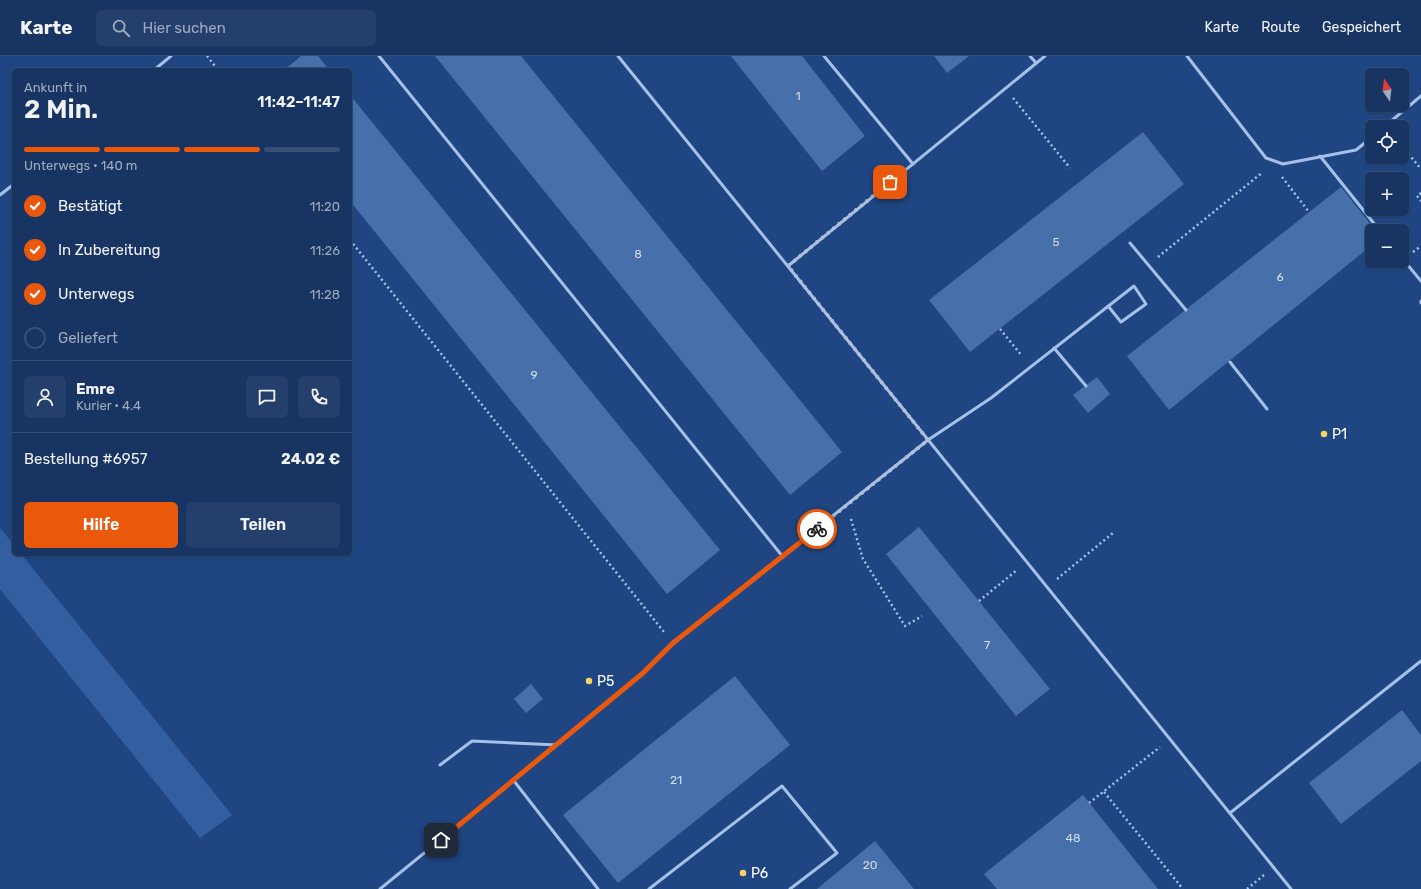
<!DOCTYPE html>
<html lang="de">
<head>
<meta charset="utf-8">
<style>
	:root { --surface:#173462; --page:#243f6b; --text:#f1f3f6; --muted:#9eaabe; --line:#364f77; --accent:#ea580c }
	body { margin:0; font-family:Rubik,sans-serif; background:var(--page); color:var(--text); height:100vh; display:flex; flex-direction:column; font-size:15px; white-space:nowrap }
	* { box-sizing:border-box; margin:0 }
	p { font-size:13px; color:var(--muted) }
	.icon { flex:none; width:22px; height:22px; fill:none; stroke:currentColor; stroke-width:2; stroke-linecap:round; stroke-linejoin:round }
	.map { position:relative; flex:1; overflow:hidden }
	.side { position:absolute; left:12px; top:12px; width:340px; height:488px; display:flex; flex-direction:column; background:var(--surface); border-radius:6px; box-shadow:0 1px 3px #0004,0 0 0 1px var(--line) }
	.side>* { flex:none }
	.needle { width:26px; rotate:346deg }
	.buttons { position:absolute; left:1365px; top:12px; display:grid; gap:8px }
	.buttons a { display:grid; place-items:center; width:44px; height:44px; border-radius:6px; background:var(--surface); box-shadow:0 1px 3px #0004,0 0 0 1px var(--line); font-size:20px }
	.pin { position:absolute; display:grid; place-items:center; width:34px; height:34px; color:#fff; margin:-17px; border-radius:8px; box-shadow:0 2px 6px #0006 }
	.courier { position:absolute; display:grid; place-items:center; width:40px; height:40px; margin:-20px; border:3px solid #ea580c; border-radius:50%; background:#fff; color:#222; box-shadow:0 1px 5px #0007 }
	.head em { font-style:normal; font-weight:600 }
	.head div { display:flex; flex-direction:column-reverse }
	.head { display:flex; align-items:center; justify-content:space-between; height:68px; padding:0 12px }
	h1 { font-size:26px; font-weight:600; line-height:30px }
	.bar { display:grid; grid-template-columns:repeat(4,1fr); gap:6px 4px; align-content:center; height:48px; padding:0 12px }
	.bar i { height:5px; border-radius:3px; background:var(--line) }
	.bar .on { background:var(--accent) }
	.bar p { grid-column:span 4 }
	.line { display:flex; align-items:center; gap:10px; padding:0 12px; border-top:1px solid var(--line) }
	.line div { flex:1 }
	.round { display:grid; place-items:center; flex:none; width:42px; height:42px; border-radius:6px; background:var(--page) }
	ol { padding:0 12px; list-style:none }
	li { display:flex; align-items:center; gap:12px; height:44px }
	li p { margin-inline-start:auto }
	li .icon { padding:4px; border-radius:50%; background:var(--accent); color:#fff; stroke-width:4 }
	li:last-child { color:var(--muted) }
	li i { width:22px; height:22px; border:2px solid var(--line); border-radius:50% }
	.primary-button { display:flex; gap:8px; margin-top:auto; padding:8px 12px }
	.primary-button a { flex:1; height:46px; border-radius:6px; background:var(--accent); color:#fff; font-size:16px; font-weight:600; line-height:46px; text-align:center }
	.primary-button a+a { background:var(--page); color:var(--text) }
	header { display:flex; align-items:center; gap:24px; box-sizing:border-box; height:56px; padding:0 20px; background:var(--surface); border-bottom:1px solid var(--line) }
	header strong { font-size:19px }
	nav { display:flex; gap:22px; margin-inline-start:auto; font-size:14px }
	.search { width:280px; height:36px; background:var(--page); display:flex; align-items:center; gap:10px; box-sizing:border-box; padding:0 14px; border-radius:6px; color:var(--muted); font-size:15px }
	.map>svg:first-child { display:block }
</style>
</head>
<body>
<header>
<strong>Karte</strong>
<div class="search"><svg class="icon" aria-label="search" viewBox="0 0 24 24"><circle cx="10" cy="10" r="6"/><path d="M15 15l6 6"/></svg>Hier suchen</div>
<nav><a>Karte</a><a>Route</a><a>Gespeichert</a></nav>
</header>
<div class="map">
<svg width="1421" height="833" viewBox="0 0 1421 833">
	<rect width="100%" height="100%" fill="#1f4682"/>
	<polygon fill="#335fa1" points="0,472 14,489 14,498 21,498 232,759 200,782 0,533"/>
	<g fill="#4770ab">
		<polygon points="301,0 318,0 329,14 284,14"/>
		<polygon points="435,0 521,0 842,396 790,439"/>
		<polygon points="731,0 802,0 865,80 822,115"/>
		<polygon points="934,0 969,0 947,17"/>
		<polygon points="350,39 720,494 667,538 350,145"/>
		<polygon points="1143,76 1184,128 970,296 929,244"/>
		<polygon points="1341,131 1376,175 1372,175 1372,189 1169,354 1127,300"/>
		<polygon points="1097,321 1110,338 1088,357 1073,339"/>
		<polygon points="919,471 1050,633 1016,660 886,498"/>
		<polygon points="735,620 790,689 618,827 563,759"/>
		<polygon points="531,628 543,643 526,657 514,643"/>
		<polygon points="1402,654 1421,679 1421,705 1341,768 1309,727"/>
		<polygon points="1083,739 1158,833 997,833 984,818"/>
		<polygon points="875,785 914,833 817,833"/>
	</g>
	<g fill="none" stroke-linecap="round" stroke-linejoin="round">
		<g stroke="#a5c1e9" stroke-width="2.5" stroke-dasharray="2 3" stroke-linecap="butt">
			<polyline points="207,0 218,14"/>
			<polyline points="1013,42 1070,112"/>
			<polyline points="1402,90 1421,113"/>
			<polyline points="1282,121 1309,156"/>
			<polyline points="1421,137 1417,140 1421,145"/>
			<polyline points="350,184 664,576"/>
			<polyline points="1413,196 1421,190"/>
			<polyline points="1158,201 1263,116"/>
			<polyline points="1000,273 1022,300"/>
			<polyline points="851,463 863,503 905,570 922,560"/>
			<polyline points="1057,523 1113,477"/>
			<polyline points="979,545 1017,514"/>
			<polyline points="1104,736 1183,833"/>
			<polyline points="1089,747 1160,691"/>
			<polyline points="1247,833 1264,819"/>
		</g>
		<g stroke="#a5c1e9" stroke-width="3">
			<polyline points="379,0 783,501"/>
			<polyline points="618,0 1291,833"/>
			<polyline points="824,0 913,108"/>
			<polyline points="1030,0 1036,7"/>
			<polyline points="1187,0 1266,102 1283,108 1356,94 1372,81"/>
			<polyline points="154,14 171,0"/>
			<polyline points="1384,71 1421,40"/>
			<polyline points="1320,100 1380,175"/>
			<polyline points="0,139 14,128"/>
			<polyline points="1130,187 1186,254"/>
			<polyline points="1402,202 1421,225"/>
			<polyline points="788,210 1045,0"/>
			<polyline points="1421,245 1421,247"/>
			<polyline points="1054,292 1086,330"/>
			<polyline points="1230,306 1267,353"/>
			<polyline points="440,709 472,685 557,689"/>
			<polyline points="514,725 598,833"/>
			<polyline points="1230,757 1421,605"/>
			<polyline points="380,833 557,689 643,617 673,587 928,384 991,342 1134,230 1146,248 1121,266 1108,250"/>
			<polyline points="649,833 782,730 837,797 790,833"/>
		</g>
	</g>
	<g fill="none" stroke-linecap="round" stroke-linejoin="round">
		<polyline stroke="#b1bed3" stroke-width="4" stroke-dasharray="0 7.2" points="817,473 928,384 788,210 890,126"/>
		<polyline stroke="#ea580c" stroke-width="5" points="441,784 643,617 673,587 817,473"/>
	</g>
	<g fill="#f7d365" stroke="#1f4682" stroke-width="1.5">
		<circle cx="1324" cy="378" r="4"/>
		<circle cx="589" cy="625" r="4"/>
		<circle cx="743" cy="817" r="4"/>
	</g>
	<g text-anchor="middle" dominant-baseline="central" stroke-width="3.5" stroke-linejoin="round" paint-order="stroke">
		<g font-size="12" fill="#d1dbea">
			<text x="798" y="40">1</text>
			<text x="1056" y="186">5</text>
			<text x="638" y="198">8</text>
			<text x="1280" y="221">6</text>
			<text x="534" y="319">9</text>
			<text x="987" y="589">7</text>
			<text x="676" y="724">21</text>
			<text x="1073" y="782">48</text>
			<text x="870" y="809">20</text>
		</g>
		<g font-size="14" fill="#fff" stroke="#1f4682" text-anchor="start">
			<text x="1332" y="378">P1</text>
			<text x="597" y="625">P5</text>
			<text x="751" y="817">P6</text>
		</g>
	</g>
</svg>
<div class="buttons">
<a><svg class="needle" viewBox="-14 -14 28 28"><path d="M0-13l5 13h-10z" fill="#e53935"/><path d="M0 13l5-13h-10z" fill="#9eaabe"/></svg></a>
<a><svg class="icon" aria-label="locate" viewBox="0 0 24 24"><circle cx="12" cy="12" r="6"/><path d="M12 2v4M12 18v4M2 12h4M18 12h4"/></svg></a>
<a>+</a>
<a>−</a>
</div>
<div class="pin" style="left:890px;top:126px;background:#ea580c"><svg class="icon" aria-label="bag" viewBox="0 0 24 24"><path d="M5 8h14l-1 12H6zM9 8a3 3 0 0 1 6 0"/></svg></div>
<div class="pin" style="left:441px;top:784px;background:#1f2937"><svg class="icon" aria-label="home" viewBox="0 0 24 24"><path d="M3 11l9-7 9 7M6 9v11h12V9"/></svg></div>
<div class="courier" style="left:817px;top:473px"><svg class="icon" aria-label="bike" viewBox="0 0 24 24"><circle cx="6" cy="16" r="4"/><circle cx="18" cy="16" r="4"/><path d="M6 16l4-8h5l3 8M10 8l3 8H6M13 5h3"/></svg></div>
<section class="side">
<div class="head"><div><h1>2 Min.</h1><p>Ankunft in</p></div><em>11:42–11:47</em></div>
<div class="bar"><i class="on"></i><i class="on"></i><i class="on"></i><i></i><p>Unterwegs · 140 m</p></div>
<ol>
<li><svg class="icon" aria-label="check" viewBox="0 0 24 24"><path d="M5 12l5 5 9-10"/></svg>Bestätigt<p>11:20</p></li>
<li><svg class="icon" aria-label="check" viewBox="0 0 24 24"><path d="M5 12l5 5 9-10"/></svg>In Zubereitung<p>11:26</p></li>
<li><svg class="icon" aria-label="check" viewBox="0 0 24 24"><path d="M5 12l5 5 9-10"/></svg>Unterwegs<p>11:28</p></li>
<li><i></i>Geliefert</li>
</ol>
<div class="line" style="height:72px"><a class="round"><svg class="icon" aria-label="person" viewBox="0 0 24 24"><circle cx="12" cy="8" r="4"/><path d="M4 21q1-7 8-7t8 7"/></svg></a><div><b>Emre</b><p>Kurier · 4.4</p></div><a class="round"><svg class="icon" aria-label="chat" viewBox="0 0 24 24"><path d="M4 5h16v11H9l-5 4z"/></svg></a><a class="round"><svg class="icon" aria-label="phone" viewBox="0 0 24 24"><path d="M5 4h4l2 5-3 2q2 4 5 5l2-3 5 2v4C11 20 4 13 5 4z"/></svg></a></div>
<div class="line" style="height:52px"><div>Bestellung #6957</div><b>24.02 €</b></div>
<div class="primary-button"><a>Hilfe</a><a>Teilen</a></div>
</section>
</div>
</body>
</html>
